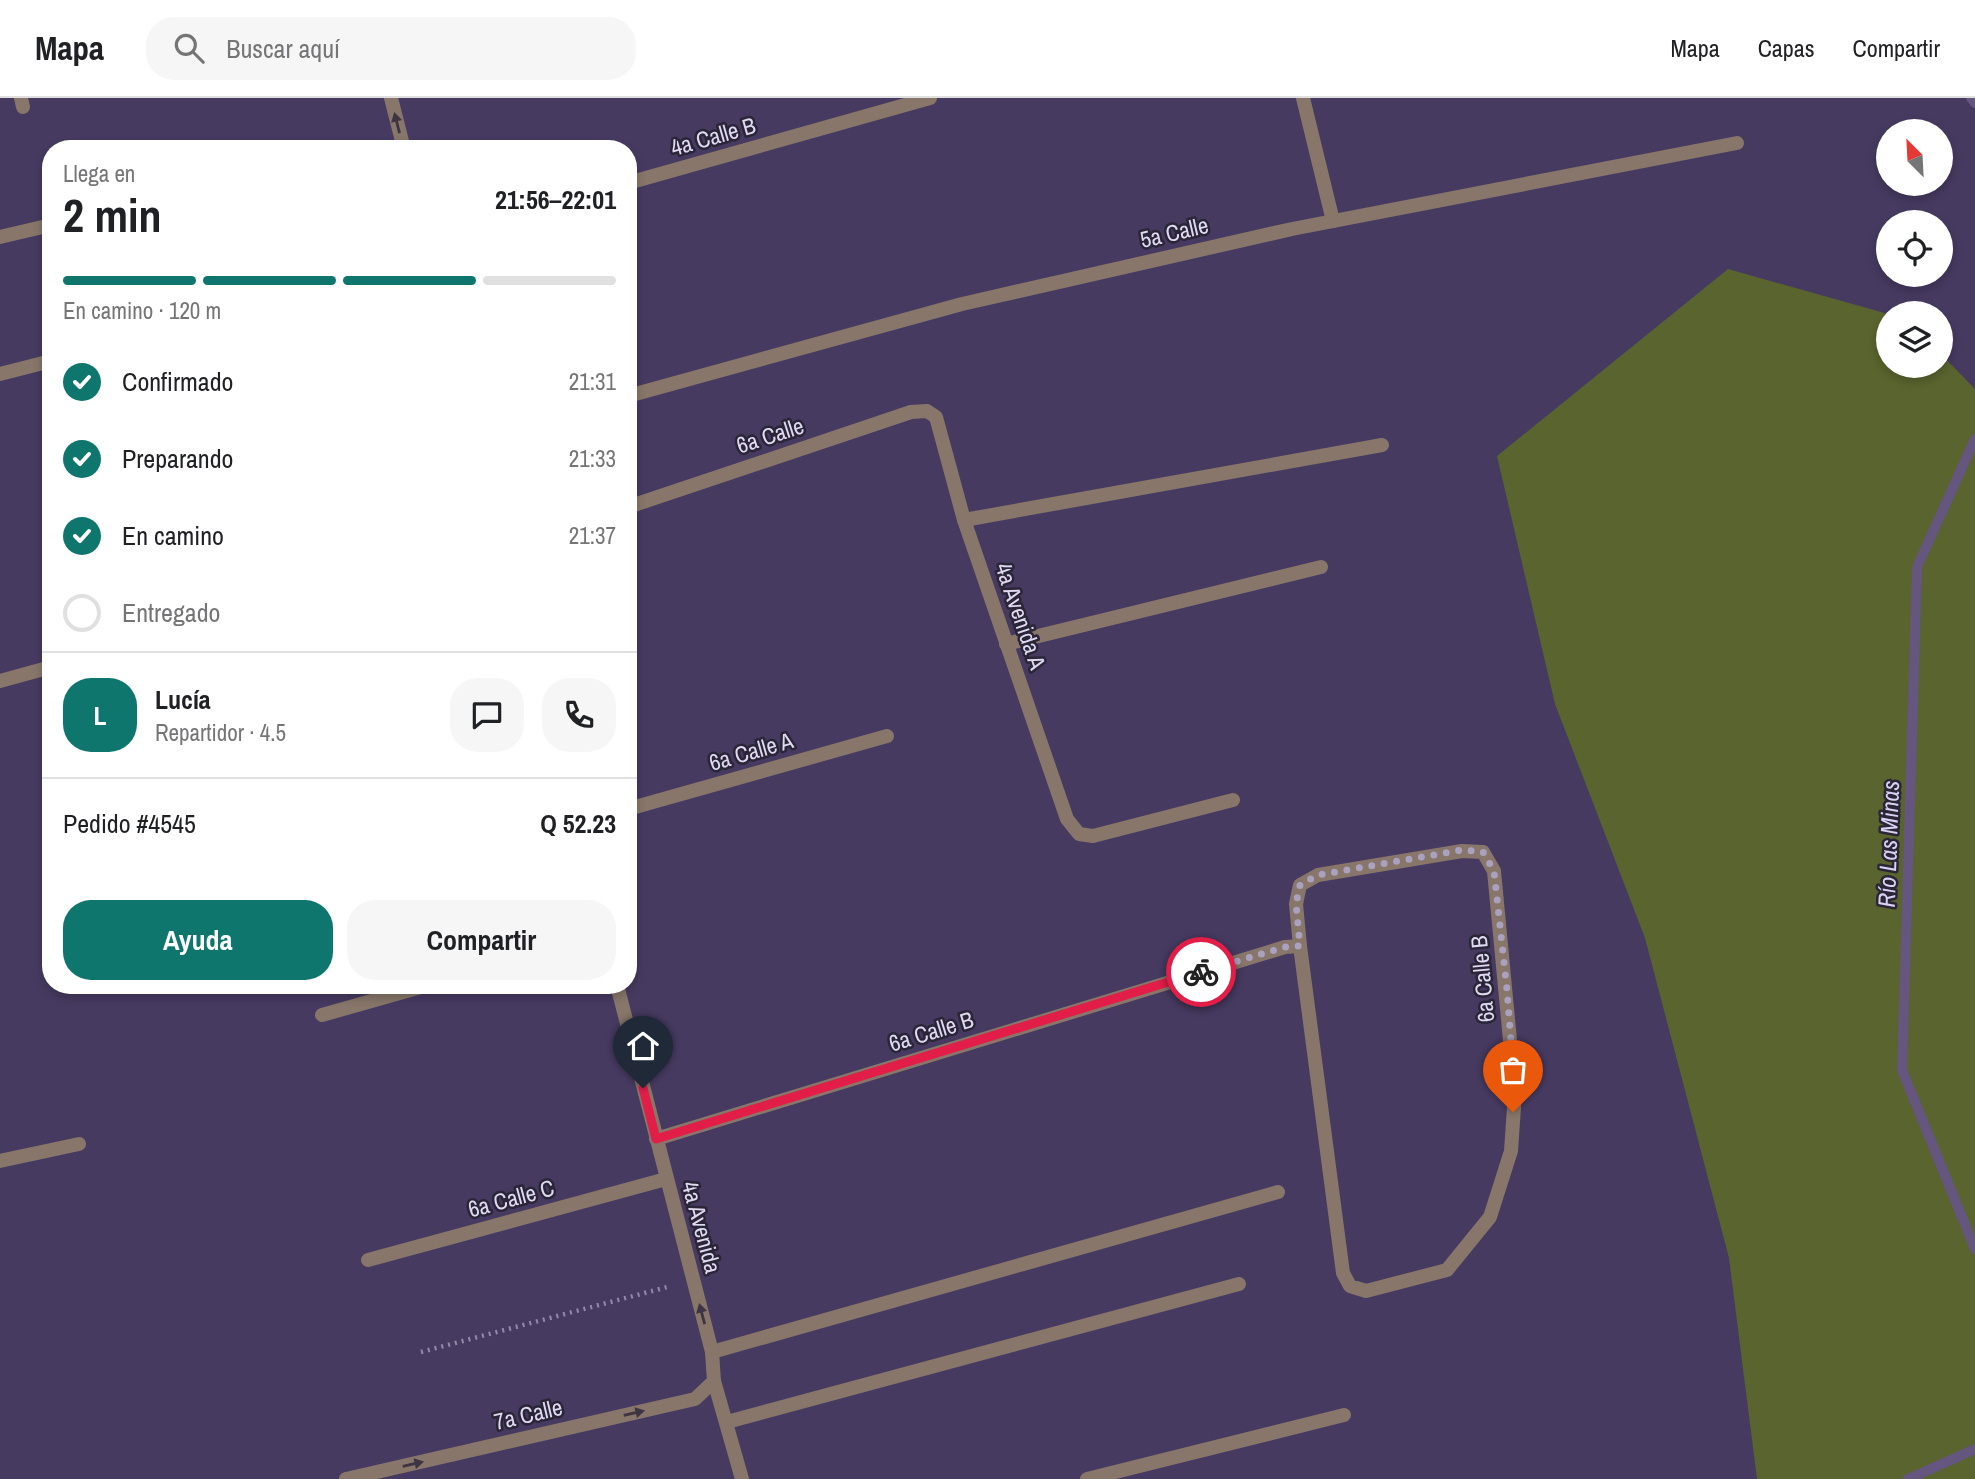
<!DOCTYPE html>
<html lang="es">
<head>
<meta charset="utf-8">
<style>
	:root { --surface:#fff; --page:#f6f6f6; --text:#202124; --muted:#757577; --line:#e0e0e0; --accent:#0f766e }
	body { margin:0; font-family:"Archivo Narrow",sans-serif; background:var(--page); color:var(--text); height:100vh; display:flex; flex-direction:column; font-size:26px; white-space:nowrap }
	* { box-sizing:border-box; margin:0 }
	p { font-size:23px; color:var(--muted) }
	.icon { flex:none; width:38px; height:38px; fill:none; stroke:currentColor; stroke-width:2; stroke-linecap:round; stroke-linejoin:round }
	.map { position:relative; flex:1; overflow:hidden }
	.panel { position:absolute; left:42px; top:42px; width:595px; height:854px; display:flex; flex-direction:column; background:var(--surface); border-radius:28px; box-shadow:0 4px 10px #0003 }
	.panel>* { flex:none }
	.needle { width:46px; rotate:336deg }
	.tools { position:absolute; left:1876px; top:21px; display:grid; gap:14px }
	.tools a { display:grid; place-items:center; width:77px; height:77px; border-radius:50%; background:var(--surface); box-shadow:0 4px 10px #0003; font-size:35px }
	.pin { position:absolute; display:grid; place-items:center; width:60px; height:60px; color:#fff; margin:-72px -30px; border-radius:50% 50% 50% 0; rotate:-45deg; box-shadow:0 0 7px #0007 }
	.pin .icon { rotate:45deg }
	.courier { position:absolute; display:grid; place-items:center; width:70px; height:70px; margin:-35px; border:5px solid #e11d48; border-radius:50%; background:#fff; color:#222; box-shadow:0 2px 9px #0007 }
	.head em { font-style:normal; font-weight:700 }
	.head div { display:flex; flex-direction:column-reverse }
	.head { display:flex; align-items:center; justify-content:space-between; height:119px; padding:0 21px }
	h1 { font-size:46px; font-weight:700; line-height:52px }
	.bar { display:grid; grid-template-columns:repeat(4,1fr); gap:10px 7px; align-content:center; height:84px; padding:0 21px }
	.bar i { height:9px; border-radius:5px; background:var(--line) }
	.bar .active { background:var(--accent) }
	.bar p { grid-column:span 4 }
	.line { display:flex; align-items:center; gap:18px; padding:0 21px; border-top:2px solid var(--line) }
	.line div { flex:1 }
	.round { display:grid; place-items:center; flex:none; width:74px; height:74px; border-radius:28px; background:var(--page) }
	ol { padding:0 21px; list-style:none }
	li { display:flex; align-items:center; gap:21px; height:77px }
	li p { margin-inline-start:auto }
	li .icon { padding:7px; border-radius:50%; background:var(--accent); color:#fff; stroke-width:4 }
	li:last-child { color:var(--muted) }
	li i { width:38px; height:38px; border:4px solid var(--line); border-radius:50% }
	.action { display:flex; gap:14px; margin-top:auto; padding:14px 21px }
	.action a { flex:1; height:80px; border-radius:28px; background:var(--accent); color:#fff; font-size:28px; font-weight:700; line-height:80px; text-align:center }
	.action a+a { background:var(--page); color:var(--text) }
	header { display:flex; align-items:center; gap:42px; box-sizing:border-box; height:98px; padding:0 35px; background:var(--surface); border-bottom:2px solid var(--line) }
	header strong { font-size:33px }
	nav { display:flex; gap:38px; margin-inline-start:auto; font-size:24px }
	.search { width:490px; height:63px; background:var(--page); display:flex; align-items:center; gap:18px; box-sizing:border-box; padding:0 24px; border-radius:28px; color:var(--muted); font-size:26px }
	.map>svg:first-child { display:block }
</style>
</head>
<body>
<header>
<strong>Mapa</strong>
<div class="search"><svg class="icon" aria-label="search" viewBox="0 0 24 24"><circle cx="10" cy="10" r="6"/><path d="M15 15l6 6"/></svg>Buscar aquí</div>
<nav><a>Mapa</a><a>Capas</a><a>Compartir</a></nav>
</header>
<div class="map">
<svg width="1975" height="1381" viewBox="0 0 1975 1381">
	<rect width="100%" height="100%" fill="#463a60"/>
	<polygon fill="#5a642e" points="1728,171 1888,216 1888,268 1941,268 1941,256 1975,291 1975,1381 1757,1381 1729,1160 1645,840 1555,606 1497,358"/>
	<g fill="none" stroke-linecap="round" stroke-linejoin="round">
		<g stroke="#64567f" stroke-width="10">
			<polyline points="1971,0 1975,5"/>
			<polyline points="1975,341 1917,469 1902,972 1975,1151"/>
			<polyline points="1908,1381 1975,1351"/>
		</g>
		<polyline stroke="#938aa9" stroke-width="4.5" stroke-dasharray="2 5" stroke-linecap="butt" points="421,1254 671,1188"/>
		<g stroke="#877669" stroke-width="14">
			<polyline points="21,0 23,9"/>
			<polyline points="1303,0 1333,123"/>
			<polyline points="628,85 930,0"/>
			<polyline points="0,139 51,127"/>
			<polyline points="0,276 51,263"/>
			<polyline points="628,298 962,206 1292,131 1737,45"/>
			<polyline points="628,409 911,314 927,313 936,319 964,422 1067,721 1079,736 1093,738 1233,702"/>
			<polyline points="964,422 1382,347"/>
			<polyline points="1006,546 1321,469"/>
			<polyline points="0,583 51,569"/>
			<polyline points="628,711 887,638"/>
			<polygon points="1462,753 1483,754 1494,773 1515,995 1511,1053 1490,1119 1447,1172 1366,1193 1350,1188 1343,1175 1300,848 1296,806 1300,787 1318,777"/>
			<polyline points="322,917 428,887"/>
			<polyline points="656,1041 1285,849 1300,848"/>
			<polyline points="0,1063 79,1046"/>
			<polyline points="368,1162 666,1081"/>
			<polyline points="712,1254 1278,1094"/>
			<polyline points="714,1283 742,1381"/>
			<polyline points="727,1324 1239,1186"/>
			<polyline points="1087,1381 1344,1317"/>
		</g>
		<g stroke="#877669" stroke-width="14">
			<polyline points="391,0 404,51"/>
			<polyline points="346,1381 695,1301 714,1283 712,1254 617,887"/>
		</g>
	</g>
	<defs><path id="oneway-solid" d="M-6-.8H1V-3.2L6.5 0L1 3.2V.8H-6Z" transform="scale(1.75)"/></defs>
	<g fill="#3d3541">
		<use href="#oneway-solid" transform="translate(397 25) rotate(-104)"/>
		<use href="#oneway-solid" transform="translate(702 1216) rotate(-105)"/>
		<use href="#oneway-solid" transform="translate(634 1315) rotate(-13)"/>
		<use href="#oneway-solid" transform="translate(413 1366) rotate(-13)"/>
	</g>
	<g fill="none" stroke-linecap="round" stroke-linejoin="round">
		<polyline stroke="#a9a1be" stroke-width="7" stroke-dasharray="0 12.6" points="1201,874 1285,849 1300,848 1296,806 1300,787 1318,777 1462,752 1483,754 1494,773 1507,892 1515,995 1513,1014"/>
		<polyline stroke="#e11d48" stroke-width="9" points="643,990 656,1041 1201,874"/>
	</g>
	<g text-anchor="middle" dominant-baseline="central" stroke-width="5" stroke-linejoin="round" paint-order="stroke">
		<g font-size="23" fill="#dfd9f1" stroke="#2a2537">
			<text transform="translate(713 38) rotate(-16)">4a Calle B</text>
			<text transform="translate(1174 134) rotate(-13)">5a Calle</text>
			<text transform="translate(770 337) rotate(-18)">6a Calle</text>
			<text transform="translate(1021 518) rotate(71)">4a Avenida A</text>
			<text transform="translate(751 653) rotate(-16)">6a Calle A</text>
			<text transform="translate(1482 881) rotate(-95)">6a Calle B</text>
			<text transform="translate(931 933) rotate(-17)">6a Calle B</text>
			<text transform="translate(511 1100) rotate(-15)">6a Calle C</text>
			<text transform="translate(702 1129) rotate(75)">4a Avenida</text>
			<text transform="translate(528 1316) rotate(-13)">7a Calle</text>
		</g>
		<g font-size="24" font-style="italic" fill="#dbd2f3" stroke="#2a2537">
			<text transform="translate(1888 746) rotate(-88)">Río Las Minas</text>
		</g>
	</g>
</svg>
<div class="tools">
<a><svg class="needle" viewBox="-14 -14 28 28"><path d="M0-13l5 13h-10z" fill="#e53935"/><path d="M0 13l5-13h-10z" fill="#757577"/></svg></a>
<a><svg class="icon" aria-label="locate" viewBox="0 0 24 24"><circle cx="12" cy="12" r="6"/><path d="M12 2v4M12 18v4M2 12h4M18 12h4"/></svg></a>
<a><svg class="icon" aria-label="layers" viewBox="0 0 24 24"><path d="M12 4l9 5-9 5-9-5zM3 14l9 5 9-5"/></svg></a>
</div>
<div class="pin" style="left:1513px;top:1014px;background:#ea580c"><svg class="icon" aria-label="bag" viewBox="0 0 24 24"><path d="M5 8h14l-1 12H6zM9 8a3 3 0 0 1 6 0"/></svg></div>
<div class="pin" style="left:643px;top:990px;background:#1f2937"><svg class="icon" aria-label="home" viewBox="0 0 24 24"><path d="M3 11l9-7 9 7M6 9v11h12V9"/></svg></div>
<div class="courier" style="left:1201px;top:874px"><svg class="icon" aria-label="bike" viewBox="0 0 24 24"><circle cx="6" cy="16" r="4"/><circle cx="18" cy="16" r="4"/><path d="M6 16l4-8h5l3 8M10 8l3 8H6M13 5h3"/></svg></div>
<section class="panel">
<div class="head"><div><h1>2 min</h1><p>Llega en</p></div><em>21:56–22:01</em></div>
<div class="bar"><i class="active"></i><i class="active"></i><i class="active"></i><i></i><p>En camino · 120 m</p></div>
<ol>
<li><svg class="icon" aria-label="check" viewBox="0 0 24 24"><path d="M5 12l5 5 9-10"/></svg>Confirmado<p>21:31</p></li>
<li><svg class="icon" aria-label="check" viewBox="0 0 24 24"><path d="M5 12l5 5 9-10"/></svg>Preparando<p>21:33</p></li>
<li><svg class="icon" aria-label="check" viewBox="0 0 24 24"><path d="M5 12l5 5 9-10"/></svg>En camino<p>21:37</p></li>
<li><i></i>Entregado</li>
</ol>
<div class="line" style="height:126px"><b class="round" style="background:var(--accent);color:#fff">L</b><div><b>Lucía</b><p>Repartidor · 4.5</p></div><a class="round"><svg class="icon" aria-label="chat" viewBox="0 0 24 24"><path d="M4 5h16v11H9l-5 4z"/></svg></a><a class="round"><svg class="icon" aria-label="phone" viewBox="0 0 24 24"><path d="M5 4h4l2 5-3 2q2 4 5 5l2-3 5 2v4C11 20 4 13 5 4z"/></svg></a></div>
<div class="line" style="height:91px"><div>Pedido #4545</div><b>Q 52.23</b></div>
<div class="action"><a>Ayuda</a><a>Compartir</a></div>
</section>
</div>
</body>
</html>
